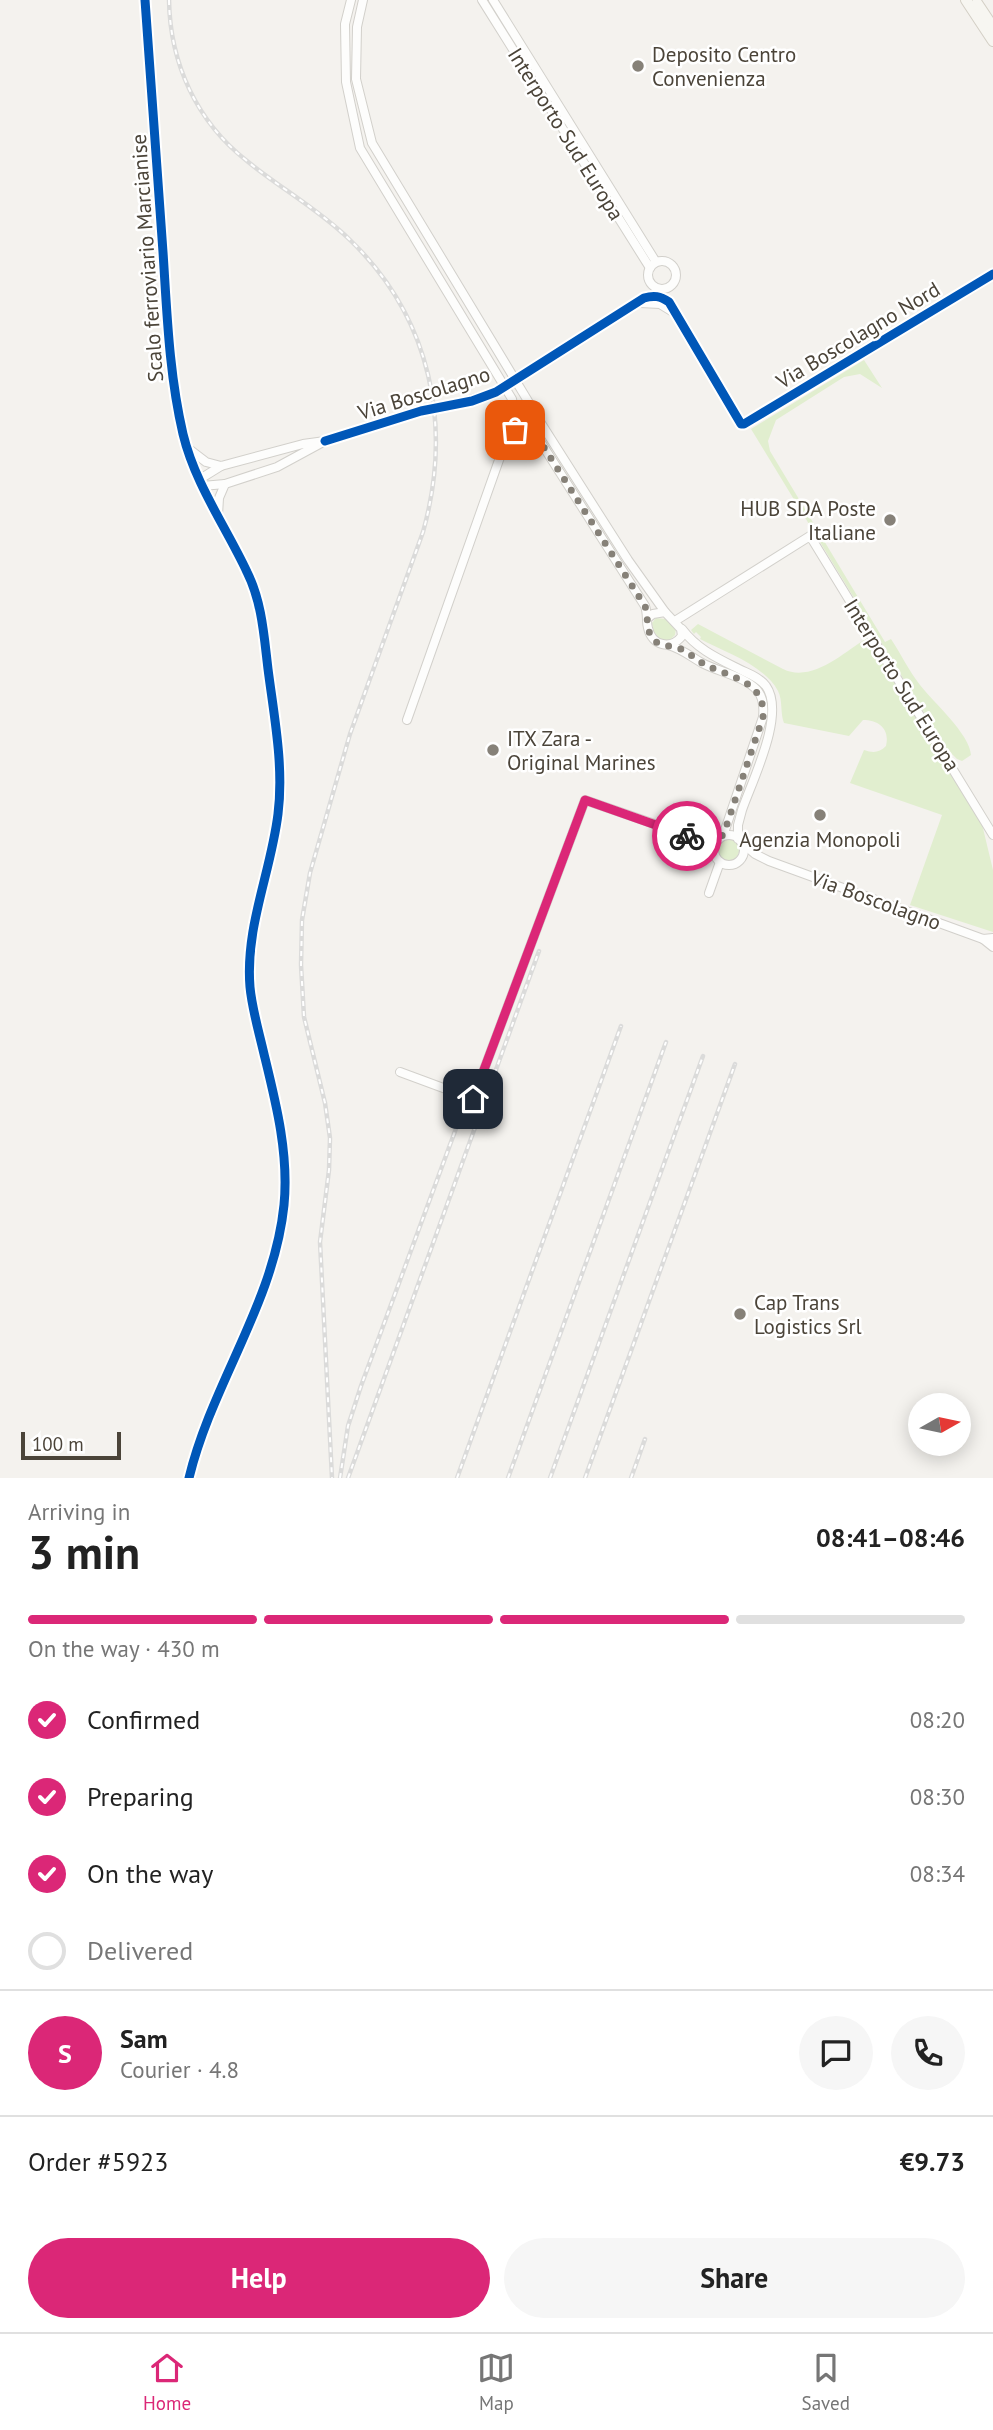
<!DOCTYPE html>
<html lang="en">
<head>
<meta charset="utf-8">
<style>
	:root { --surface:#fff; --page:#f6f6f6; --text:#222; --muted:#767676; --line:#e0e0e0; --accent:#db2777 }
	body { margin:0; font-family:"PT Sans",sans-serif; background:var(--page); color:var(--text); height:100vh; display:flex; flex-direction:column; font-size:26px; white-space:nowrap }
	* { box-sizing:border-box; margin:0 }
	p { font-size:23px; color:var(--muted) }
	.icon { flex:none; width:38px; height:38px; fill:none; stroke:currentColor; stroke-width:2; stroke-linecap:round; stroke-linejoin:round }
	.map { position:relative; height:1478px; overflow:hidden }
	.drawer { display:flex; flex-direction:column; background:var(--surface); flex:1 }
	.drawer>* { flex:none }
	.needle { width:46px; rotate:81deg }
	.buttons { position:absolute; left:908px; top:1393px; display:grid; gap:14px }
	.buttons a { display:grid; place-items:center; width:63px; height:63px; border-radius:50%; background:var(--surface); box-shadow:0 4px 18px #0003; font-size:35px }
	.scale { position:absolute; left:21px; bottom:18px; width:100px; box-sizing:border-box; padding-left:7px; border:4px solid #4b4439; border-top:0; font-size:19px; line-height:24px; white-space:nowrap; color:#4b4439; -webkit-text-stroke:5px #fff; paint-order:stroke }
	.pin { position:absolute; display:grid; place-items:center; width:60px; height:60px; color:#fff; margin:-30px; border-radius:14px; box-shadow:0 4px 10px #0006 }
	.courier { position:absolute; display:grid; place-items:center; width:70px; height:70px; margin:-35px; border:5px solid #db2777; border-radius:50%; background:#fff; color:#222; box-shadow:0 2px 9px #0007 }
	.overview em { font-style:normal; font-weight:700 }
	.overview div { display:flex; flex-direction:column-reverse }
	.overview { display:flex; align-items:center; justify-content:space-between; height:119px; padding:0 28px }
	h1 { font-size:46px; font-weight:700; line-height:52px }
	.bar { display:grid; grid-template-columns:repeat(4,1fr); gap:10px 7px; align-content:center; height:84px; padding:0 28px }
	.bar i { height:9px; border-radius:5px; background:var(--line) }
	.bar .on { background:var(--accent) }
	.bar p { grid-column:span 4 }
	.line { display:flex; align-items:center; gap:18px; padding:0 28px; border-top:2px solid var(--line) }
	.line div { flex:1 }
	.round { display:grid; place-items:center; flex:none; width:74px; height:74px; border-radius:37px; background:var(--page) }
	ol { padding:0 28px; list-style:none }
	li { display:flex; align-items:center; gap:21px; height:77px }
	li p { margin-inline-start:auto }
	li .icon { padding:7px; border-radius:50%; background:var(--accent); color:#fff; stroke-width:4 }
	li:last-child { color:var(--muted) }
	li i { width:38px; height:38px; border:4px solid var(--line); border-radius:50% }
	.primary-button { display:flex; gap:14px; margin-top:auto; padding:14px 28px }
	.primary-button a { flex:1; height:80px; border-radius:42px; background:var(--accent); color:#fff; font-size:28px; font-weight:700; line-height:80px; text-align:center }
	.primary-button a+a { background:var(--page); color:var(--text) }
	.tabs { display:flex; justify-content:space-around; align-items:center; height:98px; border-top:2px solid var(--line); background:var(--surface); font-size:19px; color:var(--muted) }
	.tabs a { display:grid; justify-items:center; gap:4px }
	.tabs .on { color:var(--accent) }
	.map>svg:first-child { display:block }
</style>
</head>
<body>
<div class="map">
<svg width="993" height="1478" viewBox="0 0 993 1478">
	<rect width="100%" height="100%" fill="#f4f2ee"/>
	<g fill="#e1eecf">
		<path d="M864 360 882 388 860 374 844 377 776 420 768 441 770 451 885 642 891 639C901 654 909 671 920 685 933 702 970 734 971 755L962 761 957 759 945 747 751 429Z"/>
		<polygon points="656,618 666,619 676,629 675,635 670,640 661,640 654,632 652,623"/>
		<path d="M698 624 783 669C812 683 843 653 867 638L981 820 993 870V932L910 905 942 815 850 783 864 750C873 753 879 753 886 746 890 729 879 720 863 720L849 736 784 723C780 713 783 701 778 691 764 665 725 652 700 639L701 637 696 632 694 634 691 630Z"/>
		<circle cx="728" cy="850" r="11"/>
	</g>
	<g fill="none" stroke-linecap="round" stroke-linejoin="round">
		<defs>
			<g id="street">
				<path d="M145 0C151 84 157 168 163 252 167 313 169 374 183 434 195 484 226 527 247 572 262 602 264 636 268 669 274 716 284 766 278 814 271 872 245 927 250 987 252 1009 259 1032 264 1054 276 1103 289 1154 284 1205 274 1303 212 1383 189 1478"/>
				<polyline points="351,0 345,24 346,82 360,148 512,399 515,413"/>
				<polyline points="363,0 357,27 356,79 372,143 531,406"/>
				<polyline points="482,0 650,268"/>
				<polyline points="493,0 656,262"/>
				<circle cx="662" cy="275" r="14"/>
				<polyline points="640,303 660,304 673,312"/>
				<polyline points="524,374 644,298 658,296 669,302 741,424 744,424 993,274"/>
				<circle cx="526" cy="417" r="11"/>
				<polyline points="449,406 493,393"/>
				<path d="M514 417 505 443 512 432 523 428 538 438 645 606C648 614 646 621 648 628 652 646 671 650 682 636L681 629 665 612 653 614 648 618"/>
				<polyline points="537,417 628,560 665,612"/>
				<polyline points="325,441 421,411"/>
				<polyline points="189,449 206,462 221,466 303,444 325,441 277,467 225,484 219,498 218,515"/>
				<polyline points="200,479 221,466"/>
				<polyline points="202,486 225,484"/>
				<polyline points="675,621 810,536 993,835"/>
				<path d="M682 629C697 649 717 658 739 669 749 674 759 677 766 686 786 714 752 781 742 810L738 825V839"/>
				<path d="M668 645C682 649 690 656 702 663 719 672 744 676 757 690 763 697 764 708 763 717L724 833 719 839"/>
				<polyline points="407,720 505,443"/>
				<circle cx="729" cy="850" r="15"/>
				<polyline points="741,842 755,854 769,861 983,939 993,938"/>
				<polyline points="709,893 720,862"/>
				<polyline points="983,939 993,947"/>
				<polyline points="400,1072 473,1099 585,800 715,845"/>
			</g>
			<g id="secondary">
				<polyline points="966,0 993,41"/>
				<polyline points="977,3 993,27"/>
			</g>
		</defs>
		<use href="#street" stroke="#d2d0cb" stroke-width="10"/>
		<use href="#secondary" stroke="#d3cfc5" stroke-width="12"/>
		<use href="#street" stroke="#fdfdfc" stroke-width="8"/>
		<use href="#secondary" stroke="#f7f6f1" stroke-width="10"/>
		<defs>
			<g id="rail">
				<path d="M169 0C170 64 197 122 247 161 280 188 318 209 349 239 431 317 453 425 423 532L350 734 310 873 302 920 301 965 304 1017 325 1103 330 1138 329 1170 320 1242 332 1478"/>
				<polyline points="340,1478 348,1426 361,1386 461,1115"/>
				<polyline points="348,1478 539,951"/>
				<polyline points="457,1478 621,1026"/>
				<polyline points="508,1478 666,1042"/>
				<polyline points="550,1478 703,1056"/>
				<polyline points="585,1478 735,1064"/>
				<polyline points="631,1478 645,1439"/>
			</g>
		</defs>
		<use href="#rail" stroke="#dbdbda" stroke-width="4.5"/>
		<use href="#rail" stroke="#fff" stroke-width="2" stroke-dasharray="5" stroke-linecap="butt"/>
		<defs>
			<g id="street-bridge">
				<polyline points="493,393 524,374"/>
				<polyline points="421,411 449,406"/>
			</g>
		</defs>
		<use href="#street-bridge" stroke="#d2d0cb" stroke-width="10" stroke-linecap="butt"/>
		<use href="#street-bridge" stroke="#fdfdfc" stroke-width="8"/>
		<defs>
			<g id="cycleway">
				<path d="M145 0C151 84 157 168 163 252 167 313 169 374 183 434 195 484 226 527 247 572 262 602 264 636 268 669 274 716 284 766 278 814 271 872 245 927 250 987 252 1009 259 1032 264 1054 276 1103 289 1154 284 1205 274 1303 212 1383 189 1478"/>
				<path d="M325 441 421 411 472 401 496 392 644 298C654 295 660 296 669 302L741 424H744L993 274"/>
			</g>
		</defs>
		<use href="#cycleway" stroke="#fff" stroke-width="13"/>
		<use href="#cycleway" stroke="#0057b8" stroke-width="9"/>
	</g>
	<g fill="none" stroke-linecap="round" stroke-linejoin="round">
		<path stroke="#868178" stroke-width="7" stroke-dasharray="0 12.6" d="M515 430 523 428 538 438 645 606C649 618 645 632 655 641 662 647 673 645 681 649 689 652 696 660 704 664 729 677 766 681 763 717L724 833 715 845 687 836"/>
		<polyline stroke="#db2777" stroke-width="9" points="473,1099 585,800 687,836"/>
	</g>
	<g fill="#868178" stroke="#fff" stroke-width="2.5">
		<circle cx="638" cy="66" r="7"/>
		<circle cx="890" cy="520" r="7"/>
		<circle cx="493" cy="750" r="7"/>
		<circle cx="820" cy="815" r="7"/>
		<circle cx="740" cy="1314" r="7"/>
	</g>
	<g text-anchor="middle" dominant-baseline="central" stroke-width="5" stroke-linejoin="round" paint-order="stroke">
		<g font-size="21" fill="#4b4439" stroke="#fff" text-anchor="start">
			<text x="652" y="54">Deposito Centro<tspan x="652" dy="24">Convenienza</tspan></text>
			<text x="876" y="508" text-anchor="end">HUB SDA Poste<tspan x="876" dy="24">Italiane</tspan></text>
			<text x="507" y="738">ITX Zara -<tspan x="507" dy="24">Original Marines</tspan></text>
			<text x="820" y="839" text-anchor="middle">Agenzia Monopoli</text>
			<text x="754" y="1302">Cap Trans<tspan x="754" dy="24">Logistics Srl</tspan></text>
		</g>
		<g font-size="21" fill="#4b4439" stroke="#fff">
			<text transform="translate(566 134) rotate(58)">Interporto Sud Europa</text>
			<text transform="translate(147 258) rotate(-94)">Scalo ferroviario Marcianise</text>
			<text transform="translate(858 335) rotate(-31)">Via Boscolagno Nord</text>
			<text transform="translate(424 393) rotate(-17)">Via Boscolagno</text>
			<text transform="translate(902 685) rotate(58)">Interporto Sud Europa</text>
			<text transform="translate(876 900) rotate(20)">Via Boscolagno</text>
		</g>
	</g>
</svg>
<div class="buttons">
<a><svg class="needle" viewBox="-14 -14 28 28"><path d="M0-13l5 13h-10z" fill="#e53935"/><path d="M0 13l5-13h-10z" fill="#767676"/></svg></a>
</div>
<div class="scale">100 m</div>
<div class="pin" style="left:515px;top:430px;background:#ea580c"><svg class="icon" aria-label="bag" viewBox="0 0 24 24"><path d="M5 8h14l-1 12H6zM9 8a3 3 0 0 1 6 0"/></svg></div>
<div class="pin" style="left:473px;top:1099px;background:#1f2937"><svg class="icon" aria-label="home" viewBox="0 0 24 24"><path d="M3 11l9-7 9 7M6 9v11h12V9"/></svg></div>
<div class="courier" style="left:687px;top:836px"><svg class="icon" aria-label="bike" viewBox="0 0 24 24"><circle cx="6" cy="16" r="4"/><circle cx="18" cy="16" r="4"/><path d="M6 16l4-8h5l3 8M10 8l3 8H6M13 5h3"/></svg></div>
</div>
<section class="drawer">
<div class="overview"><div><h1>3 min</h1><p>Arriving in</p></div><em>08:41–08:46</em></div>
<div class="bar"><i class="on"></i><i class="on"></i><i class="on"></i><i></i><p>On the way · 430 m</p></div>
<ol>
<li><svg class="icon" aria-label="check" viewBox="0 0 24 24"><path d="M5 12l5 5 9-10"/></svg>Confirmed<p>08:20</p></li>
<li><svg class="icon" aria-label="check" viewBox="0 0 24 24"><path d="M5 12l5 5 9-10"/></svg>Preparing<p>08:30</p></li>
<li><svg class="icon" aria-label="check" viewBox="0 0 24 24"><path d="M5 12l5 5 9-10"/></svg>On the way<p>08:34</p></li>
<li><i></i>Delivered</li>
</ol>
<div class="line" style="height:126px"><b class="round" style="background:var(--accent);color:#fff">S</b><div><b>Sam</b><p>Courier · 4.8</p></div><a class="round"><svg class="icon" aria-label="chat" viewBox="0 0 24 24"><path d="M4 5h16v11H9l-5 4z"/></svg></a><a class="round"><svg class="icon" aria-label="phone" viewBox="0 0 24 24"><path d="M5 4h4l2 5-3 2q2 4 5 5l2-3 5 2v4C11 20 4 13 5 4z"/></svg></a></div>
<div class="line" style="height:91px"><div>Order #5923</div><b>€9.73</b></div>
<div class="primary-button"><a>Help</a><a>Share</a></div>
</section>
<nav class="tabs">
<a class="on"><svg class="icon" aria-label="home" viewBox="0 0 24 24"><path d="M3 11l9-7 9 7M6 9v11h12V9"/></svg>Home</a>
<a><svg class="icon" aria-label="map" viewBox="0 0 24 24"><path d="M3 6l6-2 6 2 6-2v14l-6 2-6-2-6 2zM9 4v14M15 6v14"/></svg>Map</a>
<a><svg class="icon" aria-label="saved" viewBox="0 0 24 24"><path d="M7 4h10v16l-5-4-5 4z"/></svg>Saved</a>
</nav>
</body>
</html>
